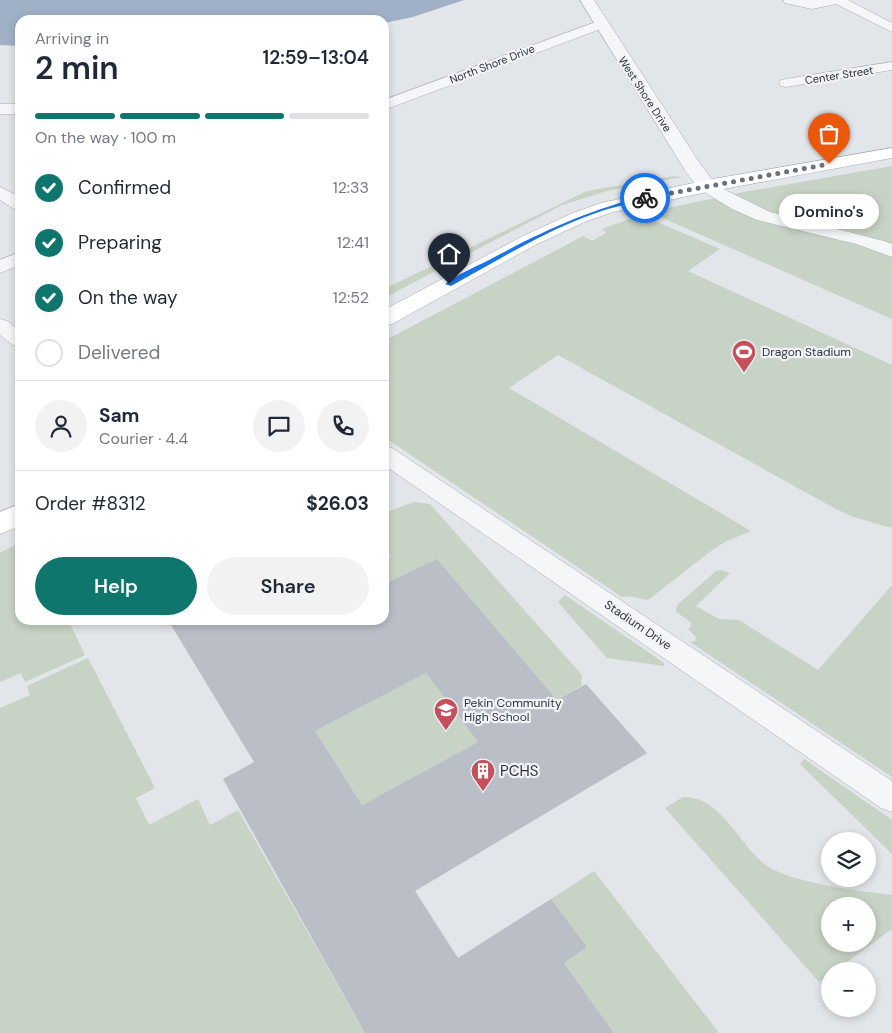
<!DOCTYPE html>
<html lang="en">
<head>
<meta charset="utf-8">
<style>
	:root { --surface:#fff; --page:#f2f2f3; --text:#1f2937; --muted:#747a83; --line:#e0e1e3; --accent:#0f766e }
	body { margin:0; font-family:"DM Sans",sans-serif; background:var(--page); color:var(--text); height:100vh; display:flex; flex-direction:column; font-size:19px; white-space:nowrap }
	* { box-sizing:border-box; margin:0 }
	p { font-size:16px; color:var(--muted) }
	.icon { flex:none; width:28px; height:28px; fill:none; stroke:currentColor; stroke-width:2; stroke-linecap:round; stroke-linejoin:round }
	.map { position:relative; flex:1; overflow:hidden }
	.panel { position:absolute; left:15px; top:15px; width:374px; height:610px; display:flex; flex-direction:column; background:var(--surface); border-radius:15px; box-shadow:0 2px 8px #0003 }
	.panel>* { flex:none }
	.buttons { position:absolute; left:821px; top:832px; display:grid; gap:10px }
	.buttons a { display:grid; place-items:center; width:55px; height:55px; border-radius:50%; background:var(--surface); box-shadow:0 2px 8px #0003; font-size:25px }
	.pin { position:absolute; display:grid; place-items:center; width:42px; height:42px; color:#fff; margin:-51px -21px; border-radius:50% 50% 50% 0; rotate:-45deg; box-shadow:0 0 5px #0007 }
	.pin .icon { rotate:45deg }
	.courier { position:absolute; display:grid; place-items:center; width:50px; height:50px; margin:-25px; border:4px solid #1a73e8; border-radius:50%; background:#fff; color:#222; box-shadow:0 1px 6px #0007 }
	.bubble { position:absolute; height:35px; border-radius:18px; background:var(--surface); box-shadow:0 2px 8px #0003; font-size:16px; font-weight:600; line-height:35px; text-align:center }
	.head em { font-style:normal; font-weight:600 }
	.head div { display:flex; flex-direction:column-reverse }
	.head { display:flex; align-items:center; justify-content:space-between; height:85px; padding:0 20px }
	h1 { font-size:32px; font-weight:600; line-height:38px }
	.bar { display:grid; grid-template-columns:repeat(4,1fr); gap:8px 5px; align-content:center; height:60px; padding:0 20px }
	.bar i { height:6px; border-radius:4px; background:var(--line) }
	.bar .active { background:var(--accent) }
	.bar p { grid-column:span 4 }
	.line { display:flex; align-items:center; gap:12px; padding:0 20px; border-top:1px solid var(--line) }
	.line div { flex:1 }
	.round { display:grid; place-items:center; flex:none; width:52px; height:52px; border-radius:26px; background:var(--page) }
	ol { padding:0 20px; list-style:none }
	li { display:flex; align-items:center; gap:15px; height:55px }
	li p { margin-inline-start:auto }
	li .icon { padding:5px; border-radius:50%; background:var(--accent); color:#fff; stroke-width:4 }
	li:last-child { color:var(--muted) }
	li i { width:28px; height:28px; border:2px solid var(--line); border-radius:50% }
	.primary-button { display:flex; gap:10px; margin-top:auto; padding:10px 20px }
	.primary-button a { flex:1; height:58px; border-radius:30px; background:var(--accent); color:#fff; font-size:20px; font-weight:600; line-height:58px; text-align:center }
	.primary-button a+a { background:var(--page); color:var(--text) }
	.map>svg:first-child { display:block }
</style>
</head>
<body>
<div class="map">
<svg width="892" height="1033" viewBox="0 0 892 1033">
	<rect width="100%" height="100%" fill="#e2e5e9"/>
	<g fill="#c7d3c4" fill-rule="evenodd">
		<polygon points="892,166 892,319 649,212 739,193"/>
		<polygon points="674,176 682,177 607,191 562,205 384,298 384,289 587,191"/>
		<polygon points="641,215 720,249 688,271 892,365 892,528 853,517 832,507 558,355 509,388 751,531 727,541 715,548 648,600 628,596 622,597 384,437 384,341 568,244 583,236 592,241 606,233 602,229"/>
		<polygon points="414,502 430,504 582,675 581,686 557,700 437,559 384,584 384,559 391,556 384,547 384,513"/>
		<polygon points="20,542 20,620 68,620 85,655 25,682 21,673 0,682 0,553"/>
		<polygon points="721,570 730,573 696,606 719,619 739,620 818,670 892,585 892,777 690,642 695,641 696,637 688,629 691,626 691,622 676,612 677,605 716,571"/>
		<polygon points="565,595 664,663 664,666 607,658 558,602"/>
		<polygon points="88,658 155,788 136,798 149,825 198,799 210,825 238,810 365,1033 0,1033 0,708 30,695 27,686"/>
		<polygon points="426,673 478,742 362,805 315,731"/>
		<polygon points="804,759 892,820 892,854 800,764"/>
		<path d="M683 797C720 796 738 842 763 863 787 883 860 891 892 895V929L835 971H830V975L819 982 665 808ZM830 906H868V944H830Z"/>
		<polygon points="594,871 719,1033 614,1033 564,963 587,947 551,899"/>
	</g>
	<polygon fill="#a0b1c7" points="0,0 464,0 413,17 384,23 384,20 20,20 20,46 0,45"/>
	<path fill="#babec6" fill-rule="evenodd" d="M437 559 557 700 586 684 647 753 415 891 458 958 551 899 587 947 564 963 614 1033H365L223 779 254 762 168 620H384V584ZM426 673 478 742 362 805 315 731Z"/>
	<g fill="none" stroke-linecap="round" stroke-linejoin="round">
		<defs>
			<g id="minor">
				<polygon points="783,0 848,0 892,23 892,32 836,4 812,9 785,3"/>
				<polygon points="601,20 606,21 608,24 606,27 384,110 384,100"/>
				<polygon points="892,62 892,70 786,87 781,86 779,83 781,80 786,79"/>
				<rect x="0" y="104" width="20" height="10"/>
				<polygon points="707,181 770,212 884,241 892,244 892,257 856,244 757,220 732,209 701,190 698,186 701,182"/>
				<polygon points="0,187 20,197 20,210 14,209 0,200"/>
				<polygon points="20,252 20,265 0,273 0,260"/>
				<polygon points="0,319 7,321 20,331 20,347 13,345 0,335"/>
				<polygon points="384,446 392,448 892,781 892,812 881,808 384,465"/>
			</g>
			<path id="tertiary" d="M580 0H594L701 165 717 186 714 190C699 194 695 183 686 172Z"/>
			<g id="primary">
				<polygon points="892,148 892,158 707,192 613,212 587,221 537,244 392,324 384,326 384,310 523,236 573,213 601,203 707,180"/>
				<polygon points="20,504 20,526 0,534 0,512"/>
			</g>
		</defs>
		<use href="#minor" stroke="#a7acb3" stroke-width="1"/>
		<use href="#tertiary" stroke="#a7acb3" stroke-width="1"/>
		<use href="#primary" stroke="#a2a8b4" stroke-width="1"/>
		<use href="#minor" fill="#f4f6f8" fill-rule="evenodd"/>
		<use href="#tertiary" fill="#f4f6f8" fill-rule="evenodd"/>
		<use href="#primary" fill="#fff" fill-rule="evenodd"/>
	</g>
	<path fill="#1a73e8" d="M645 196 648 199C626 204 605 209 585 217 538 235 495 262 451 286L445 284C458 274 475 267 489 260 543 231 586 211 645 196Z"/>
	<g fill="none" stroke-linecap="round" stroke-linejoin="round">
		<polyline stroke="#6b717b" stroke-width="5" stroke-dasharray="0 9" points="645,198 829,164"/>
	</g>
	<defs>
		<symbol id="stadium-pin" viewBox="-11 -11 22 30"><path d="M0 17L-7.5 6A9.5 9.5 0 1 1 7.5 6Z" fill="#c5505c" stroke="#f2f3f7"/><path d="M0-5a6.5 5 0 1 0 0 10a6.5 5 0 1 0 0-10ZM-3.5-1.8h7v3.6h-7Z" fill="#fff"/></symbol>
		<symbol id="school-pin" viewBox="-11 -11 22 30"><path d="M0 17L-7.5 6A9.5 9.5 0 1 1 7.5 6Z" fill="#c5505c" stroke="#f2f3f7"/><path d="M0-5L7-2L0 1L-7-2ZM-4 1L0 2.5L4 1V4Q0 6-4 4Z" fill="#fff"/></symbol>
		<symbol id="building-pin" viewBox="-11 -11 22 30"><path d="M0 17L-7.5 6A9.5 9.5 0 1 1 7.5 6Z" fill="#c5505c" stroke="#f2f3f7"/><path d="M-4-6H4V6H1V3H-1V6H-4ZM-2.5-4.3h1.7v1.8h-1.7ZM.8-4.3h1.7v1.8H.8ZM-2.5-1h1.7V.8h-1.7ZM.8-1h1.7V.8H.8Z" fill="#fff"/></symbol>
	</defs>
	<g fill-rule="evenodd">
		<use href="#stadium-pin" x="730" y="338" width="28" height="38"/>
		<use href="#school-pin" x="432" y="696" width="28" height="38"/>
		<use href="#building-pin" x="469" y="757" width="28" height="38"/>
	</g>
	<g text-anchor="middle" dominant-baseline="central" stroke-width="4.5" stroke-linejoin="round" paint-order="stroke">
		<g font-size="11" fill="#2b3240" stroke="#f2f3f7">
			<text transform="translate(492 64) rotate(-21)">North Shore Drive</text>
			<text transform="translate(839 75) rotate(-9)">Center Street</text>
			<text transform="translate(645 94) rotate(57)">West Shore Drive</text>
		</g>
		<g font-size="12" fill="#2b3240" stroke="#f2f3f7" text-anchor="start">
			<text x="762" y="352">Dragon Stadium</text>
			<text x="464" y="703">Pekin Community<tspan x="464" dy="14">High School</tspan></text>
		</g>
		<g font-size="12" fill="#2b3240" stroke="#f2f3f7">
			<text transform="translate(638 625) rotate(34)">Stadium Drive</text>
		</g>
		<g font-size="15" fill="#2b3240" stroke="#f2f3f7" text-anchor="start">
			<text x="500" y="771">PCHS</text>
		</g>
	</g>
</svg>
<div class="buttons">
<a><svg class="icon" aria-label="layers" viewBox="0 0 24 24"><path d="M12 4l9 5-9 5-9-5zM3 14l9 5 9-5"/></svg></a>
<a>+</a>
<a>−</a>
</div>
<div class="pin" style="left:829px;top:164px;background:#ea580c"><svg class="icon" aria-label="bag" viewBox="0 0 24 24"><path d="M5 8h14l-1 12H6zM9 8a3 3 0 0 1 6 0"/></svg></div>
<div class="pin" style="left:449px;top:284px;background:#1f2937"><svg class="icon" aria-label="home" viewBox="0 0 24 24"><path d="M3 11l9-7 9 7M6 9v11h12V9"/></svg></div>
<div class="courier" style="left:645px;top:198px"><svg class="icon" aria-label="bike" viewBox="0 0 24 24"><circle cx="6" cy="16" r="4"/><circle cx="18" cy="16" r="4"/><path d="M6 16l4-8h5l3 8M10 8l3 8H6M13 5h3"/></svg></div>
<div class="bubble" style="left:779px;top:194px;width:100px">Domino's</div>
<section class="panel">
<div class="head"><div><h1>2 min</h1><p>Arriving in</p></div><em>12:59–13:04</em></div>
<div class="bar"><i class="active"></i><i class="active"></i><i class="active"></i><i></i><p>On the way · 100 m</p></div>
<ol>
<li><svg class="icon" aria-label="check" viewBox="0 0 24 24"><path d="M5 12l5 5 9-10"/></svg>Confirmed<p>12:33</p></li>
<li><svg class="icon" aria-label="check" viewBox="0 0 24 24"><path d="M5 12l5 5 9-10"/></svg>Preparing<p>12:41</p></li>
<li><svg class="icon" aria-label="check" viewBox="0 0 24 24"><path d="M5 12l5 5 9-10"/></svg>On the way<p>12:52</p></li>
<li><i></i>Delivered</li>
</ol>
<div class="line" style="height:90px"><a class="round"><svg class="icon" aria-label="person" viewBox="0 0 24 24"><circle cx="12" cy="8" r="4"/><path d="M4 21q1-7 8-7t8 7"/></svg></a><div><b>Sam</b><p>Courier · 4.4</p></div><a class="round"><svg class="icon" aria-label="chat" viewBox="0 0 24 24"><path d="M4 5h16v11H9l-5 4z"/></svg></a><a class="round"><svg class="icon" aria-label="phone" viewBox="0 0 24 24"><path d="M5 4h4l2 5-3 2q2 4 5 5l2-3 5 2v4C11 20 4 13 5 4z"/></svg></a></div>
<div class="line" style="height:65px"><div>Order #8312</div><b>$26.03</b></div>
<div class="primary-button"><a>Help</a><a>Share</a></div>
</section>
</div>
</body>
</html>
